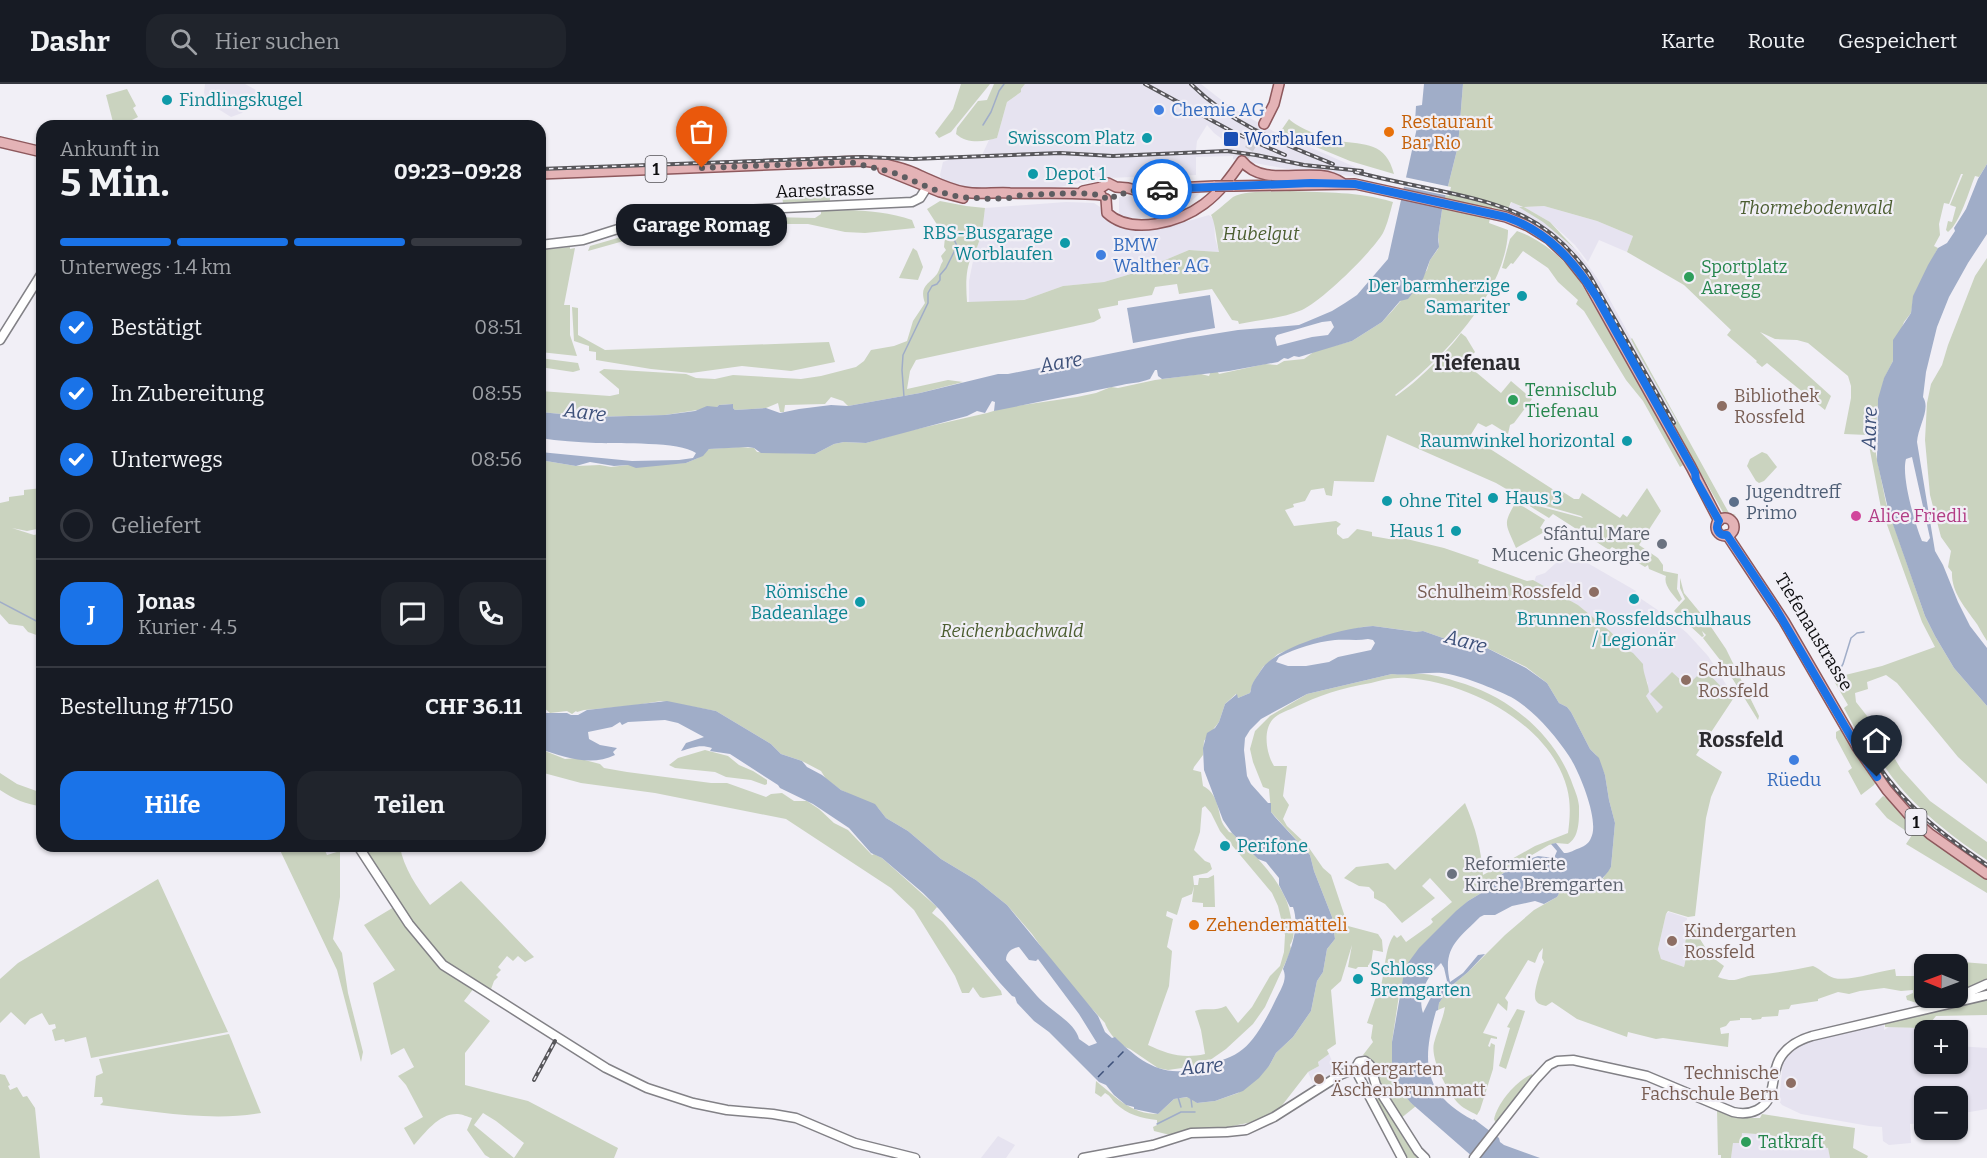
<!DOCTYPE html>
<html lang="de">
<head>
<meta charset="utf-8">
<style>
	:root { --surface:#171b24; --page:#20242c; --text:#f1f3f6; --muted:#9ea1a6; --line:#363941; --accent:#1a73e8 }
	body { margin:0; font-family:Bitter,serif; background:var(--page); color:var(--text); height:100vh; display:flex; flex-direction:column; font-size:22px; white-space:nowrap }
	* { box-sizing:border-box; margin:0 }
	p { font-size:20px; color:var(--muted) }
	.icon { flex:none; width:33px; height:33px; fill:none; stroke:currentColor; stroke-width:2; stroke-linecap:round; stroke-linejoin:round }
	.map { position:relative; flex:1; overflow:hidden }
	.side { position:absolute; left:36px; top:36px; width:510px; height:732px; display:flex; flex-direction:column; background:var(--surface); border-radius:18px; box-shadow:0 2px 4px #0004 }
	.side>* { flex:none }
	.needle { width:39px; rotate:271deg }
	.buttons { position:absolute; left:1914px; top:870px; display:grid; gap:12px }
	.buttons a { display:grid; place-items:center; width:54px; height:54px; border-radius:12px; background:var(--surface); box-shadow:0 2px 4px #0004; font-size:30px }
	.pin { position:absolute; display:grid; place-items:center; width:51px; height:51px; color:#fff; margin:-62px -26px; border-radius:50% 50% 50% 0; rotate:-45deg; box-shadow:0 0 6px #0007 }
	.pin .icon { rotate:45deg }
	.courier { position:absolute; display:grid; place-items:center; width:60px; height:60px; margin:-30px; border:4px solid #1a73e8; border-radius:50%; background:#fff; color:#222; box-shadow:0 2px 8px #0007 }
	.bubble { position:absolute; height:42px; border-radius:18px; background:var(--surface); box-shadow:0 2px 4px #0004; font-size:20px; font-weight:700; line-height:42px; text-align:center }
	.overview em { font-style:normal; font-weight:700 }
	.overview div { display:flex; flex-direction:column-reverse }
	.overview { display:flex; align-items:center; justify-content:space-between; height:102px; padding:0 24px }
	h1 { font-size:39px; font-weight:700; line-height:45px }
	.bar { display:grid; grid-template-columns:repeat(4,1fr); gap:9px 6px; align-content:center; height:72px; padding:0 24px }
	.bar i { height:8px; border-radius:4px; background:var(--line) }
	.bar .active { background:var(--accent) }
	.bar p { grid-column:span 4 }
	.line { display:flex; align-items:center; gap:15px; padding:0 24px; border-top:2px solid var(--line) }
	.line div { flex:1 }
	.round { display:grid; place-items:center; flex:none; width:63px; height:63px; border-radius:18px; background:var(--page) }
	ol { padding:0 24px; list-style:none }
	li { display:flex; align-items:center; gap:18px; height:66px }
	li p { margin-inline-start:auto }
	li .icon { padding:6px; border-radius:50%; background:var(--accent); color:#fff; stroke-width:4 }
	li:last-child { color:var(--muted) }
	li i { width:33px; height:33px; border:3px solid var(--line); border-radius:50% }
	.action { display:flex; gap:12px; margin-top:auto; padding:12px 24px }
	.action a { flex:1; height:69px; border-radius:18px; background:var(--accent); color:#fff; font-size:24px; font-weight:700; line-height:69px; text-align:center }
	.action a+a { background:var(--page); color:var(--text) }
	header { display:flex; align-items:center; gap:36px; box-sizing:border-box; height:84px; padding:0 30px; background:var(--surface); border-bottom:2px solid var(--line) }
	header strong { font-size:28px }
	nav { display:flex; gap:33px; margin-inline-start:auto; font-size:21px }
	.search { width:420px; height:54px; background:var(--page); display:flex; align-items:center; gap:15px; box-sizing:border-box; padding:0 21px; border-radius:18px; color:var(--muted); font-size:22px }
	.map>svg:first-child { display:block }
</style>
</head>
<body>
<header>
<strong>Dashr</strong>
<div class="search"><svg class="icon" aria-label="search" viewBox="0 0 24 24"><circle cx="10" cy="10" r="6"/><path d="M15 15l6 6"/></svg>Hier suchen</div>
<nav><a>Karte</a><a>Route</a><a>Gespeichert</a></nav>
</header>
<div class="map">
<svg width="1987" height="1074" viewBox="0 0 1987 1074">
	<rect width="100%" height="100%" fill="#f1eff6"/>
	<g fill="#e6e3f0" fill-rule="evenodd">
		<polygon points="205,0 245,0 263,10 242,29 231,33 207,18 204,9"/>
		<path d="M1025 0H1201L1229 22 1273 47 1355 83 1360 93 1287 85 1233 75V72L1196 73V91L1105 94 1054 104 984 106 967 104 942 96 940 91 943 78 951 75V72L982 71 989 56 997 54 1007 18 1021 8V5ZM1207 41 1214 49 1226 58 1223 65 1196 66 1197 57Z"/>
		<polygon points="1201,108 1186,122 1172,128 1155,133 1138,134 1125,133 1119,131 1119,113"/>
		<polygon points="1066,118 1094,119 1100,123 1108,137 1125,144 1171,142 1209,131 1214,135 1215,154 1219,168 1189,166 1134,189 1104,198 1063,202 1024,216 969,219 969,197 974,172 982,149 985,124"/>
		<polygon points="1512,118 1531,128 1565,154 1580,170 1600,198 1677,337 1672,340 1595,204 1527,137 1508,126"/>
		<polygon points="1544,122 1597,137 1633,152 1627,168 1599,156 1588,178 1575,161 1550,138 1524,123"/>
		<polygon points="1569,474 1584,477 1636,507 1634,510 1668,533 1687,549 1708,572 1734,613 1728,619 1657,629 1646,612 1648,599 1630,568 1611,548 1578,521 1534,498 1536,492 1545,489 1556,479"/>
		<polygon points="1669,828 1687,834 1687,836 1685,837 1687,849 1685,855 1687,872 1684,883 1661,875 1658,865 1666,830"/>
		<polygon points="1884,939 1884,946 1889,943 1920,944 1920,960 1924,961 1924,980 1958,980 1958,962 1987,964 1987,1025 1958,1030 1958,1012 1924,1012 1924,1039 1910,1040 1911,1059 1889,1061 1883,1057 1882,1043 1869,1042 1801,1030 1782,1021 1779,1017 1783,978 1787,972 1799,961 1808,957"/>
		<polygon points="1329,970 1333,979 1339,979 1344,983 1314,1002 1308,988 1319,982 1318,978"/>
		<polygon points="1742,1049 1771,1051 1774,1053 1809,1056 1828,1064 1830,1074 1731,1074 1733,1059"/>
		<polygon points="998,1052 1015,1061 1006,1074 981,1074"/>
	</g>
	<g fill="#cad3bf" fill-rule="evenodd">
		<polygon points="961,0 990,0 951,48 939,54 935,49 953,25"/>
		<path d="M994 0H1025L1021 5V8L1007 18 997 54C984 58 967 60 956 50L957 44 978 17 987 16Z"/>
		<path d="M1463 0H1987V80L1979 93 1975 92C1969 107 1960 139 1948 148L1946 146 1948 137 1952 138 1956 123 1950 121 1963 90H1961L1949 120 1944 119 1939 140 1940 151 1934 162 1938 164 1914 211 1911 229 1904 238 1893 267V277L1884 295 1877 325 1876 370 1886 419 1925 532 1935 552 1954 584 1987 622V700L1958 673 1897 599 1886 591 1867 598 1868 605 1855 609 1856 618 1871 637 1863 644 1870 655 1881 652 1901 685 1930 717 1987 758V776C1944 747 1906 717 1878 673L1872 676 1844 624 1848 621 1834 597 1837 593 1882 582 1935 563 1922 538 1881 424 1867 351 1844 350 1851 314V302L1848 292 1808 259 1797 256 1775 255 1760 248 1831 312 1825 326 1767 279 1762 283 1756 278 1757 277 1727 251 1731 246 1684 201 1627 168 1633 152 1597 137 1544 122 1524 123 1550 138 1574 164 1543 138 1519 123H1523L1511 118 1507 128 1492 123 1489 139 1508 146V148C1505 210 1442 275 1395 311L1396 312C1415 300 1448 267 1461 249L1466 253 1475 268 1465 279 1501 309 1511 297 1532 315 1514 339 1510 341 1508 350 1492 340 1486 343 1478 339 1470 352 1557 408 1560 406 1574 415H1579L1582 409 1620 434 1623 430 1627 433 1647 404 1661 427 1639 461 1658 474 1663 481V487L1678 490 1677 505 1682 515 1679 518C1673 510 1663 501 1666 492L1649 485 1648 481 1645 483 1612 463 1609 466 1553 430 1549 434 1523 418 1583 434 1581 432 1525 416 1496 399 1387 351 1374 398 1334 397 1332 412 1326 411 1324 404 1311 406 1305 417 1293 420 1294 423 1285 426 1294 442 1336 437 1341 440 1337 444V450L1343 455 1348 454 1357 445 1372 448V452L1389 455 1390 451 1444 464 1479 476 1478 479 1527 497 1533 496 1578 521 1611 548 1627 566 1633 569 1643 580C1643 590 1648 598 1649 608L1646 612 1657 629 1663 623 1650 610 1672 588 1684 599 1687 596 1690 599 1704 585 1733 615 1696 671 1722 688 1711 713 1706 734 1695 832 1688 833 1668 827 1666 830 1658 865 1661 875 1684 883C1688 870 1683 860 1687 849L1689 848V844L1697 843 1700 855 1708 868V870L1724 882 1718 893C1737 900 1738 893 1755 891 1775 889 1794 886 1813 882 1820 885 1827 892 1834 894 1849 898 1879 887 1895 885L1896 892H1924V914H1949L1927 922 1907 916 1906 912 1913 909V906L1901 907 1884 904 1860 907 1849 910 1838 908 1818 915V917L1791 921 1789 925 1779 926 1778 932 1762 933 1761 935 1752 936 1751 934H1740V936L1730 937 1726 942 1720 944 1721 950 1729 949 1728 963 1663 954 1656 955 1628 948 1627 953 1577 935 1552 918 1546 922C1541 921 1535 919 1535 913 1534 906 1541 884 1544 878L1542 874 1543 864 1539 869 1535 879 1528 876 1505 914 1508 918 1507 927 1498 919 1483 949 1497 953V955L1491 954 1488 962 1490 963 1491 959 1495 961 1493 985 1480 1026 1477 1031C1470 1027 1462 1024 1457 1018 1447 1006 1430 975 1434 959 1437 947 1443 936 1445 923L1438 926 1439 919 1450 903 1468 888 1505 851 1534 826 1557 813 1563 803 1596 804 1611 783 1615 739 1609 716 1605 691 1596 671 1590 665 1571 628 1567 623 1559 619 1547 599 1526 583 1483 562 1457 559 1423 547 1418 548 1373 542 1363 543 1320 553 1278 570 1263 583 1253 599 1250 609 1238 614 1236 610 1225 620 1219 638 1204 657 1203 671 1194 683 1193 686 1201 688 1203 702C1216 708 1218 723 1221 735 1222 740 1226 744 1229 748L1232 749C1253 769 1285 799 1290 829 1292 841 1297 849 1290 861L1291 865 1288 873 1265 923 1253 940 1226 965 1203 981 1168 986 1158 984 1130 965C1120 962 1108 949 1105 939L1063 893 1032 850 1007 821 976 796 941 775 908 747 886 734 878 724 841 706 826 695 821 687 802 677 781 670 771 660 716 627 661 617 630 622 584 626 577 628 576 627 572 630 567 627 550 629 543 623H540V376L576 382 600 381 611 383 628 381 686 379 698 374 709 365 739 363 754 364 757 368 815 370 834 360 844 358 866 359 904 348 987 329 1003 324 1077 313 1096 309 1111 303 1118 304 1155 296 1201 290 1209 292 1211 287H1217L1219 290 1265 280 1277 281 1284 277 1304 275 1315 267 1352 257 1382 238 1393 226 1427 186 1430 176 1438 165 1439 158 1438 153 1442 126 1458 62ZM1205 722 1211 729 1220 747 1272 809 1278 822 1285 851 1284 868 1280 882 1270 892 1252 923 1238 939 1226 922C1215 928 1205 923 1195 927L1201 946 1205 970C1183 975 1167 970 1148 961L1169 902 1172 867 1167 863 1173 835 1166 832 1167 827 1177 831 1182 814 1192 810 1194 802 1192 818 1203 819V823H1215L1214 791 1208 794H1199L1198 801H1194L1193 792 1207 789 1212 785 1210 779 1205 777 1194 766 1200 748 1202 724Z"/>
		<polygon points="127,5 136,22 133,24 138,33 120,42 114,42 106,11"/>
		<path d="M1289 35C1298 44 1326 55 1339 57 1365 61 1386 58 1394 90L1350 77 1280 48Z"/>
		<polygon points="829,99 830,117 783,119 782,111"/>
		<path d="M1290 107C1328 109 1356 107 1393 118 1390 128 1388 139 1383 149 1372 168 1322 217 1302 226 1283 234 1260 236 1239 240L1238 237 1232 236 1212 205 1179 210 1177 200 1155 203 1152 211 1118 217V221L1098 225 1101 234 1094 238 916 276 910 287 907 305 948 296 963 298 920 309 848 322 843 317 831 313 825 320 785 321 784 328H780L778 319 766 324 735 326 733 324 732 320 719 321 717 323 665 331 593 333 540 328V307L610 312 619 310V305L599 288 604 285 686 290 696 294 715 295 733 291 801 295 821 292 856 283 864 277 871 266 894 262 907 257 913 237 925 219C919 202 928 201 937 190 940 185 940 181 943 177L941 172 946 166 944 163 945 153 927 125 940 117 966 122 985 124 982 149 974 172H972C965 185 966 203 967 218L1024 216 1063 202 1104 198 1134 189 1189 166 1219 168C1217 159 1215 137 1211 131 1218 126 1227 118 1233 113 1244 106 1277 108 1290 107Z"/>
		<path d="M821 127C851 125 884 126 912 136L915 144 865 149 845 148 808 140H719L686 143 638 153 588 167 590 162 628 151 697 137 770 133 815 134 821 130Z"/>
		<path d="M1517 147C1541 155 1563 174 1578 194L1685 380 1680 383 1643 317 1626 296 1584 227 1576 220 1578 216 1558 198 1548 184 1523 167 1513 180 1511 179 1506 185 1502 184 1510 155Z"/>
		<polygon points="570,163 570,165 575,164 564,221 570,221 570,251 577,272 540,268 540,166"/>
		<polygon points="913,164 917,167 923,183 918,196 899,194"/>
		<path d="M1987 174V557C1982 550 1979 542 1974 536 1964 522 1951 507 1952 488L1948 483 1951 467 1941 453 1930 411 1925 356 1927 319 1931 300 1942 281 1948 261 1975 192Z"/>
		<polygon points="572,223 578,224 578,251 605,266 829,258 835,278 791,287 742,282 691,289 651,285 596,276 596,268 589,267 589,262 574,257"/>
		<polygon points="1632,254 1725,422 1729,429 1736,431 1730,433 1724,430 1673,340 1677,337 1636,265 1631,255"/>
		<polygon points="540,274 578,279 580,286 573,288 540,283"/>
		<polygon points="1762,368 1767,370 1777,383 1764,397 1759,399 1756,397 1747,382 1750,375"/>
		<polygon points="42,404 42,444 27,447 12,444 34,451 42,449 42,553 28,548 23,542 9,540 0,530 0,419 9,417 9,413 24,411 24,406"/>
		<path d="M1516 418 1545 436 1540 444 1546 447 1516 464C1506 440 1502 441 1516 418Z"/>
		<polygon points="1680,494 1684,509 1707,537 1726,565 1759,632 1758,636 1724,581 1703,554 1706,551 1702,547 1704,552 1702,553 1674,527 1685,515 1680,504"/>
		<path d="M1392 590C1403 591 1414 589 1424 590 1437 591 1452 596 1465 600 1511 615 1553 650 1571 696 1574 705 1578 712 1579 722 1579 734 1580 753 1568 760L1556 759 1549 761 1510 784 1498 793 1483 808 1468 817 1438 846 1399 911 1392 958 1411 1019 1416 1022 1400 1035 1378 1000 1373 978 1370 974 1363 971 1373 958 1371 954 1373 941 1367 939 1379 904 1381 902C1385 887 1385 863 1394 851L1397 854 1401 851 1406 858 1430 841 1433 838 1431 835 1452 818 1430 794 1422 802 1435 814 1402 839 1385 820 1374 814V808L1369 803 1359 802 1344 794 1356 783 1388 779 1395 786 1465 719C1476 745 1481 764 1483 791L1535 762 1568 749C1570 734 1571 719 1567 704 1550 640 1468 598 1407 594 1394 593 1383 596 1371 599 1341 604 1320 611 1293 624 1286 627 1278 630 1273 635 1262 647 1267 671 1274 682H1287L1283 712 1289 721 1283 735 1287 742 1307 761 1323 784 1331 791 1348 842 1378 850 1382 856 1383 868 1373 866 1371 880 1368 881V883H1358L1356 885 1348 883 1352 861 1341 897 1331 906 1336 960 1327 966 1329 970 1318 978 1319 982 1308 988 1280 1024 1257 1037 1228 1043 1181 1047 1170 1051 1154 1047 1153 1043 1157 1041V1036C1141 1034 1128 1031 1115 1019 1111 1015 1111 1012 1105 1009L1101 1013 1095 1009 1096 997C1117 1014 1131 1030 1158 1030L1174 1015 1188 1013 1197 1019 1215 1017 1238 1009 1269 982 1276 969 1293 953 1311 927 1317 897 1323 888 1327 865 1335 855 1332 833 1314 787 1310 771 1271 728 1269 705 1263 703 1253 678 1250 665 1255 647 1270 632 1307 610Z"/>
		<polygon points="1843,644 1879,692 1874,701 1861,711 1848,687 1852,684 1836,654 1836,648"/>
		<polygon points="540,665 565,675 577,674 600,680 604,684 627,688 711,699 727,699 766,713 771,710 782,709 794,717 807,717 819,725 834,739 848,746 872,771 874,770 882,774 937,823 932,829 943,838 1001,907 1002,911 983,914 980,913 973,903 969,909 962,909 955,892 914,826 891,804 786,735 655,709 581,699 540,688"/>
		<polygon points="705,666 728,672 739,681 753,687 767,696 767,700 765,701 751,696 726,693 715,688 675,684 669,681 678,674"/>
		<path d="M0 689 17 700 42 709V722C26 721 14 715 0 706Z"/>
		<polygon points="1883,712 1887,714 1915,744 1931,756 1987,796 1987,809 1906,760 1912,751 1887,734 1875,720"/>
		<polygon points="278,762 292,762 293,765 302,762 323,762 327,771 340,767 340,813 333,855 342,869 348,909 363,968 361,978 337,886"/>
		<path d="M360 762H400C403 784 418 804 430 821L461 797 534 873 525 878 518 872 513 877 507 872 498 883 501 886 496 891 498 893 494 897 490 908 444 879 411 839Z"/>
		<polygon points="158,795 228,948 91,974 86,953 65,958 64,955 55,957 52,946 56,944 55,940 49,941 42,929 30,935 25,941 11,928 0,939 0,895 18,879"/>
		<path d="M394 823 429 868 474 904 464 917 490 937 465 969V1001L528 1017 618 1064 614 1074H490L485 1071 467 1046 472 1034C468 1033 462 1030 458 1030 439 1029 425 1049 414 1061L404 1044 423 1033 406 1001 398 992 414 983 404 964 391 971 373 899 395 886 364 841ZM483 1029 496 1037 524 1059 514 1074 474 1041Z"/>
		<polygon points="1950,877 1987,880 1987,911 1958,909 1958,880 1950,880"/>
		<polygon points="1987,915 1987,931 1936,932 1931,938 1920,942 1920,944 1885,943 1885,939"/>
		<polygon points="1517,925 1525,927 1506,985 1499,982 1510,944 1507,943"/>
		<path d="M229 950 261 1029C211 1038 150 1027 100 1021L103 1018 102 1013H94L96 992 103 989 99 975Z"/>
		<polygon points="0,990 5,991 10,1001 8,1002 10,1006 17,1003 23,1013 27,1012 35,1024 40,1074 0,1074"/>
		<path d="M1532 990V993L1496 1040 1494 1035C1498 1018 1516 997 1532 990Z"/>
		<polygon points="1374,1003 1404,1055 1419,1074 1407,1074 1369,1006"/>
		<polygon points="1717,1025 1741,1034 1760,1034 1762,1030 1855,1044 1853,1064 1868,1072 1867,1074 1830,1074 1828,1064 1809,1062 1809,1056 1774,1053 1771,1051 1742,1049 1741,1059 1733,1059 1731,1074 1721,1074 1721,1071 1718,1071"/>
	</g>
	<g fill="#a0adc8" fill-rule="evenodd">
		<path d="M1424 0H1463L1458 62 1442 126 1438 153 1439 163 1430 176 1423 195 1408 215 1400 217 1382 238 1352 257 1299 273 1294 272 1288 275 1284 274 1278 278 1229 287 1162 295 1158 292 1157 286H1155L1150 295C1140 299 1130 299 1122 301L994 327 995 318 992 317 985 329 977 327 967 332 866 359 844 358 834 360 815 370 761 369 754 364 748 363 709 365 703 372 686 379 636 384 628 381 614 382 590 378 576 382 540 376V368L632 377 679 376 693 374 696 369C679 357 620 360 596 359 577 358 559 357 540 354V328L593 333 665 331 695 327 707 322 717 323 719 321 733 320V324L735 326 766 324 780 329 799 325 831 321 848 322 920 309 998 290H1008L1188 254 1238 246 1299 241 1332 227 1345 219 1357 211 1388 175 1418 39 1415 38 1416 22 1422 21ZM1331 237 1334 243 1328 251 1312 253 1277 262 1275 254 1277 251 1322 238Z"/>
		<path d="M1987 80V150L1968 179 1949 213 1937 243 1926 288 1923 313C1931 325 1918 342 1917 358L1935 467 1943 481 1958 518 1970 542 1987 564V622L1954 584 1935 552 1925 532 1889 429 1877 377 1878 315 1884 294 1893 277V256L1911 229 1913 212 1928 181 1938 164 1947 159 1955 147 1954 144 1966 125 1978 95ZM1912 373 1930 454 1927 458 1922 457C1915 440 1901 393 1906 375Z"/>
		<polygon points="1210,211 1215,244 1133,259 1127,224"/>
		<path d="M1373 542 1417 548 1423 547 1457 559 1483 562 1526 584 1547 599 1559 619 1567 623 1571 628 1590 665 1599 674 1605 691 1609 716 1615 739 1611 783C1608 789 1603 793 1599 798 1590 811 1577 804 1563 803L1557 813 1544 820 1535 817 1512 822 1495 831H1484L1480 833C1458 855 1442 864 1450 898L1463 889 1478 871 1485 870 1468 888 1450 903 1439 919 1438 926 1436 927C1422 977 1422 1009 1473 1036L1474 1035 1499 1054 1500 1058 1504 1061 1540 1074H1474L1411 1019 1403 1009 1392 980V958L1405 883 1419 864 1456 827 1468 817 1483 808 1498 793 1505 788 1521 784 1529 775 1538 772 1554 774 1557 767 1551 760 1556 759 1564 769C1570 769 1572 767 1577 765 1583 763 1589 760 1591 754 1600 737 1579 687 1569 672 1555 651 1534 626 1511 613 1495 605 1461 591 1442 589 1426 588 1409 592 1392 590L1307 610 1261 635 1250 646 1245 654 1244 666 1247 692 1251 700 1268 719H1271V728L1275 733 1310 771 1314 787 1332 833 1335 855 1327 865 1323 888 1317 897 1311 927 1293 953 1276 969 1269 982 1259 994 1243 1007 1215 1017 1197 1019 1187 1013 1174 1015 1158 1030 1134 1025V1023L1126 1021 1114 1011 1106 1001 1099 998 1049 948 1034 937 1017 919 1015 913 1012 912 1000 899 939 825 923 809 882 774 871 769 849 744 813 720 780 704 778 701 730 670 710 667 712 664C699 660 693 664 681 667L686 659 704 653 678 639 665 636 628 638 622 641 620 638 612 643 588 648 589 655 600 661 617 664 613 668 615 671C591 683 564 673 540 665V626L546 629H567L571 631H578L587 626 667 617 716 627 771 660 781 670 802 677 807 683 822 691 841 706 875 720 886 734 908 747 941 775 976 796 1007 821 1098 932 1105 948 1112 954 1115 953C1133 971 1155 990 1183 987 1190 986 1197 983 1205 981 1218 977 1233 974 1243 965 1256 955 1269 930 1276 915 1281 905 1288 895 1283 885 1291 866 1300 843 1293 823H1290L1279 801V794L1266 778 1258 775 1232 749 1223 736 1204 686 1203 664 1207 649 1215 644 1219 638 1225 620 1237 610 1238 614 1250 609C1251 607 1251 603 1252 601 1254 596 1262 585 1265 581 1286 560 1343 544 1373 542ZM1368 555 1373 556 1375 559 1371 566 1338 573 1329 578 1306 582H1288L1276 578 1279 573C1297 564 1315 558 1335 556 1346 555 1357 557 1368 555ZM1019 863 1029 876 1036 877 1038 875 1079 930 1097 959 1089 962 1079 955C1075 938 1049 926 1037 912 1027 900 1017 889 1006 876 1006 868 1012 864 1019 863ZM1441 879 1444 884 1447 897 1433 909 1423 929C1417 910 1427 893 1441 879Z"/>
	</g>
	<polygon fill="#f1eff6" points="1404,93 1451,103 1449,112 1401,102"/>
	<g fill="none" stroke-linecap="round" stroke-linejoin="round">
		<g stroke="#a0adc8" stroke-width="1.5">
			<polyline points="983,41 991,28 999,7 1004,0"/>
			<polyline points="904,313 902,286 903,271 928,219 928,209 932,202 937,200 940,196 940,191 946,184 957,162 953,153 956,146"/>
			<polyline points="0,518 42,540"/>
			<polyline points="1834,595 1843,580 1851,554 1857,549 1864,548"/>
			<polyline points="1178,1013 1181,1023"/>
			<polyline points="1191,1015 1192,1023"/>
			<polyline points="1157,1040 1181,1028 1195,1028"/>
		</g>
		<polyline stroke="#3e517a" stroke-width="1.5" stroke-dasharray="8 6" stroke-linecap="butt" points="1098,993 1124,967"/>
		<polyline stroke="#cfcdd4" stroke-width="9" stroke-dasharray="9 4.5" stroke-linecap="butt" points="1242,77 1264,40"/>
		<defs>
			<g id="secondary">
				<polyline points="540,161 583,156 640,138 700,128 912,118 920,114 927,103"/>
				<polyline points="0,256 42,189"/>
				<polyline points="358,762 409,840 443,881 606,984 647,1004 693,1019 727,1026 773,1030 796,1034 855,1059 915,1074"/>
				<polyline points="1958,913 1987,900"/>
				<polyline points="1355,985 1359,978 1365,977 1370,981 1376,1001 1418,1067 1425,1074"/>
				<polyline points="1355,985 1402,1074"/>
				<polyline points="1083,1074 1153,1061 1191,1049 1227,1048 1246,1046 1274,1033 1340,991 1355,985"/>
				<path d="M1474 1074 1535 996 1549 981 1557 977 1573 976 1647 992 1733 1028C1742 1030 1749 1030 1757 1026 1777 1016 1770 994 1779 976 1786 963 1798 956 1812 952L1987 911"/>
			</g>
			<g id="primary">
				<polyline points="1264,40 1274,20 1279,0"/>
				<polyline points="0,58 42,68"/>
				<polyline points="883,85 940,108 963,114"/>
				<path d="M540 90 863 77C883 79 903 83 921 92 935 98 948 105 964 108 979 111 994 108 1010 109 1040 110 1071 108 1101 111"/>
				<polyline points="1233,102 1355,100 1506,133 1528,142 1549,155 1568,173 1587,197 1691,383 1719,437"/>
				<polyline points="1083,107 1102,103 1108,99 1116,103 1128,104 1135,106 1215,102"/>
				<path d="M1106 115 1107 129C1132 152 1180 138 1204 120 1220 108 1231 93 1242 77 1266 107 1314 79 1342 99"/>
				<circle cx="1725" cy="443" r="9"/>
				<polyline points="1727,451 1784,537 1857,663 1887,706 1909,731 1930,750 1987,790"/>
			</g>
		</defs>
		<use href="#secondary" stroke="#828186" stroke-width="11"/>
		<use href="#primary" stroke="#8e595d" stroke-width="12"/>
		<use href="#secondary" stroke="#fff" stroke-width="8"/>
		<use href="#primary" stroke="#e4b3b6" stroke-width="9"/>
		<defs>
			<g id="rail">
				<polyline points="1145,0 1233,48 1285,71"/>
				<path d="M1191 0C1231 40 1281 59 1333 80"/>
				<polyline points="540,85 863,73 913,75 1060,69 1113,72 1227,67 1256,71 1304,81 1362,87"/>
				<path d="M1355 88C1383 95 1412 101 1441 107 1506 121 1548 133 1589 190L1674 339"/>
				<path d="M1874 675C1903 721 1943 751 1987 781"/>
				<polyline points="534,996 555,957"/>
			</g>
		</defs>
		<use href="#rail" stroke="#57565a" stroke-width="4"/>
		<use href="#rail" stroke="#f1eff6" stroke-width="1.5" stroke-dasharray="4.5" stroke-linecap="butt"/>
		<defs>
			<polyline id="primary-bridge" points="1215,102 1233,102"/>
		</defs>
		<use href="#primary-bridge" stroke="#8e595d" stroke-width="12" stroke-linecap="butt"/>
		<use href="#primary-bridge" stroke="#e4b3b6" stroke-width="9"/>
	</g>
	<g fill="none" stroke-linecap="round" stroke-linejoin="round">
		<polyline stroke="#5e5d61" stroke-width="6" stroke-dasharray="0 10.8" points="702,84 850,78 892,88 940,108 959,113 991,115 1010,114 1022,111 1078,109 1101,111 1108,116 1113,114 1116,110 1129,109 1135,106 1162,105"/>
		<path stroke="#1a73e8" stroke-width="8" d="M1162 105 1311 99 1355 100 1506 133C1547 147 1573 176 1596 212L1695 389 1696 396 1719 437C1714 445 1719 452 1727 451L1775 523 1857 663 1877 693"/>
	</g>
	<g fill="#0f9aa8" stroke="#f1eff6" stroke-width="2">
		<circle cx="167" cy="16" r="6"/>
		<circle cx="1147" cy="54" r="6"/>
		<circle cx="1033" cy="90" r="6"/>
		<circle cx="1065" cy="159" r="6"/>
		<circle cx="1522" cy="212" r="6"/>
		<circle cx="1627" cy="357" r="6"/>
		<circle cx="1493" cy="414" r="6"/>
		<circle cx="1387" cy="417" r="6"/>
		<circle cx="1456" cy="447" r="6"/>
		<circle cx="1634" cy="515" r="6"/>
		<circle cx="860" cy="518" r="6"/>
		<circle cx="1225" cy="762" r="6"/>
		<circle cx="1358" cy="895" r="6"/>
	</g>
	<g fill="#3f7fe0" stroke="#f1eff6" stroke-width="2">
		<circle cx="1159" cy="26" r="6"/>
		<circle cx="1101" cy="171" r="6"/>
		<circle cx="1794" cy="676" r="6"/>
	</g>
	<g fill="#e8710a" stroke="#f1eff6" stroke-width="2">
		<circle cx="1389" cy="48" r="6"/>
		<circle cx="1194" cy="841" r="6"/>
	</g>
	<rect fill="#1a4fb4" stroke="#f1eff6" stroke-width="2" x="1223" y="47" width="16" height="16" rx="3"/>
	<g fill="#2e9e5b" stroke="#f1eff6" stroke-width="2">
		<circle cx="1689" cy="193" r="6"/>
		<circle cx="1513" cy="316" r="6"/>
		<circle cx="1746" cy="1058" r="6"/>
	</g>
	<g fill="#8d6e63" stroke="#f1eff6" stroke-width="2">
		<circle cx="1722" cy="322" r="6"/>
		<circle cx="1594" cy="508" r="6"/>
		<circle cx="1686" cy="596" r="6"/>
		<circle cx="1672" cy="857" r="6"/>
		<circle cx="1319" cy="995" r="6"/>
		<circle cx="1791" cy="999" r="6"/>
	</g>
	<circle fill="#5c6f8a" stroke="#f1eff6" stroke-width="2" cx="1734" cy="418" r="6"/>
	<circle fill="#d1479c" stroke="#f1eff6" stroke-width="2" cx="1856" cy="432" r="6"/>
	<g fill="#6b7280" stroke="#f1eff6" stroke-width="2">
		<circle cx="1662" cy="460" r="6"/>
		<circle cx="1452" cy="790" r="6"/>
	</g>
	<g text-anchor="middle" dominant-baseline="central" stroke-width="4.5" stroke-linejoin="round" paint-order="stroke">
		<g fill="#f1eff6" stroke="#535256" stroke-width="1.5">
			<rect x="645.5" y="72" width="21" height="26" rx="4.5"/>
			<rect x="1905.5" y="725" width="21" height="26" rx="4.5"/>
		</g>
		<g font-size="16" font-weight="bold" fill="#0f0f11">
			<text x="656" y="85">1</text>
			<text x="1916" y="738">1</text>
		</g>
		<g font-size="18" fill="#0d838f" stroke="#f1eff6" text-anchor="start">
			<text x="179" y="16">Findlingskugel</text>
			<text x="1135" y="54" text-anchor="end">Swisscom Platz</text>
			<text x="1045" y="90">Depot 1</text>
			<text x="1053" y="149" text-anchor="end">RBS-Busgarage<tspan x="1053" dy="21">Worblaufen</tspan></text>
			<text x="1510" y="202" text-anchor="end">Der barmherzige<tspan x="1510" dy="21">Samariter</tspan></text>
			<text x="1615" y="357" text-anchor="end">Raumwinkel horizontal</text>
			<text x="1505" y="414">Haus 3</text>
			<text x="1399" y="417">ohne Titel</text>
			<text x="1444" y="447" text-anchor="end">Haus 1</text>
			<text x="848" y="508" text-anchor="end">Römische<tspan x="848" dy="21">Badeanlage</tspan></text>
			<text x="1634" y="535" text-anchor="middle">Brunnen Rossfeldschulhaus<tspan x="1634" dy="21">/ Legionär</tspan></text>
			<text x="1237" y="762">Perifone</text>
			<text x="1370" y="885">Schloss<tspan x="1370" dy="21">Bremgarten</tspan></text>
		</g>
		<g font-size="18" fill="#366cbe" stroke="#f1eff6" text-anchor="start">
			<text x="1171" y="26">Chemie AG</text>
			<text x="1113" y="161">BMW<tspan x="1113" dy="21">Walther AG</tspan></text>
			<text x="1794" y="696" text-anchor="middle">Rüedu</text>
		</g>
		<g font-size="18" fill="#c56008" stroke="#f1eff6" text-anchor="start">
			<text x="1401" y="38">Restaurant<tspan x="1401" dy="21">Bar Rio</tspan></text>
			<text x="1206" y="841">Zehendermätteli</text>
		</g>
		<g font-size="18" fill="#164399" stroke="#f1eff6" text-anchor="start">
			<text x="1244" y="55">Worblaufen</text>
		</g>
		<g font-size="18" fill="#0f0f11" stroke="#f1eff6">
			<text transform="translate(825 106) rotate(-2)">Aarestrasse</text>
			<text transform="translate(1814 548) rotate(59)">Tiefenaustrasse</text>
		</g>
		<g font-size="18" font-style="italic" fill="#4b5d30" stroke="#f1eff6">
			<text x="1816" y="124">Thormebodenwald</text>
			<text x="1261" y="150">Hubelgut</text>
			<text x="1012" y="547">Reichenbachwald</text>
		</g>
		<g font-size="18" fill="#27864d" stroke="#f1eff6" text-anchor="start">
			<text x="1701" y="183">Sportplatz<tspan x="1701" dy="21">Aaregg</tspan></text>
			<text x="1525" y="306">Tennisclub<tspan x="1525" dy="21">Tiefenau</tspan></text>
			<text x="1758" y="1058">Tatkraft</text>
		</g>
		<g font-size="18" fill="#785e54" stroke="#f1eff6" text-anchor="start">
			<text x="1734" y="312">Bibliothek<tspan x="1734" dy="21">Rossfeld</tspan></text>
			<text x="1582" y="508" text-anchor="end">Schulheim Rossfeld</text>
			<text x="1698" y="586">Schulhaus<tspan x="1698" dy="21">Rossfeld</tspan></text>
			<text x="1684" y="847">Kindergarten<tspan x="1684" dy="21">Rossfeld</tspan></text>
			<text x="1331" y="985">Kindergarten<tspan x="1331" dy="21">Äschenbrunnmatt</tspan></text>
			<text x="1779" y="989" text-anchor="end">Technische<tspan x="1779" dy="21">Fachschule Bern</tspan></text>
		</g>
		<g font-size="18" fill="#4e5e75" stroke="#f1eff6" text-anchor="start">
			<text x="1746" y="408">Jugendtreff<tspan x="1746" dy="21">Primo</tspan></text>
		</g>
		<g font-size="18" fill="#b23c85" stroke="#f1eff6" text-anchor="start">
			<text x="1868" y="432">Alice Friedli</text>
		</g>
		<g font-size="18" fill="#5b616d" stroke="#f1eff6" text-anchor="end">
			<text x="1650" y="450">Sfântul Mare<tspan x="1650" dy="21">Mucenic Gheorghe</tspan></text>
			<text x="1464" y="780" text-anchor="start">Reformierte<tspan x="1464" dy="21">Kirche Bremgarten</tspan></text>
		</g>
		<g font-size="20" font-style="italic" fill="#3e517a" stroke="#f1eff6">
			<text transform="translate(1061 278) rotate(-10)">Aare</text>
			<text transform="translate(585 328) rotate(7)">Aare</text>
			<text transform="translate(1869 344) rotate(-88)">Aare</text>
			<text transform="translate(1466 557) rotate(15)">Aare</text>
			<text transform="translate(1202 982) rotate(-5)">Aare</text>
		</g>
		<g font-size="21" font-weight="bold" fill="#2c2b2f" stroke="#f1eff6">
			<text x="1476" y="279">Tiefenau</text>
			<text x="1741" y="656">Rossfeld</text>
		</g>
	</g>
</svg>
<div class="buttons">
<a><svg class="needle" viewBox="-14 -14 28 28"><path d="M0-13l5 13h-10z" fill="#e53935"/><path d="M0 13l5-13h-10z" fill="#9ea1a6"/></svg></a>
<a>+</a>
<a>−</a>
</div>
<div class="pin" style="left:702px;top:84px;background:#ea580c"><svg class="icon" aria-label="bag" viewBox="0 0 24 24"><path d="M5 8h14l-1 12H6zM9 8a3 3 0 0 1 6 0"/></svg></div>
<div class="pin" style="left:1877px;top:693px;background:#1f2937"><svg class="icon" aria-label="home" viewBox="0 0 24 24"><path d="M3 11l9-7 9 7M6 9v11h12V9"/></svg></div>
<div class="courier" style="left:1162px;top:105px"><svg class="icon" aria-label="car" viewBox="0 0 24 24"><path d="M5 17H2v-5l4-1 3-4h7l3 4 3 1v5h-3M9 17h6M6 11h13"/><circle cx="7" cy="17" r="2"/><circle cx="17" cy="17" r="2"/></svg></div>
<div class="bubble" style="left:616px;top:120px;width:171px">Garage Romag</div>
<section class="side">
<div class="overview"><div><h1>5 Min.</h1><p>Ankunft in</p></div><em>09:23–09:28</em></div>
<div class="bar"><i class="active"></i><i class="active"></i><i class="active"></i><i></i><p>Unterwegs · 1.4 km</p></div>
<ol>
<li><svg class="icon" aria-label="check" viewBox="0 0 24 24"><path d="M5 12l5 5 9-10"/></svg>Bestätigt<p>08:51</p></li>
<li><svg class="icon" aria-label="check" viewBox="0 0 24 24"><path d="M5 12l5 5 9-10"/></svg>In Zubereitung<p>08:55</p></li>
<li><svg class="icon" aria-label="check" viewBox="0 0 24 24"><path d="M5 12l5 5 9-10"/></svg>Unterwegs<p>08:56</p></li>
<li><i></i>Geliefert</li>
</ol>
<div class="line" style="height:108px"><b class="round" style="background:var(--accent);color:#fff">J</b><div><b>Jonas</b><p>Kurier · 4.5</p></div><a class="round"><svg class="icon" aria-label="chat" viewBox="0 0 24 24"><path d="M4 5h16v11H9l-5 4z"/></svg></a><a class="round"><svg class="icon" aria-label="phone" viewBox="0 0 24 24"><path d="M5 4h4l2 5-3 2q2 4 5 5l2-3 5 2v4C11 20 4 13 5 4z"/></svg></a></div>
<div class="line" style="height:78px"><div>Bestellung #7150</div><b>CHF 36.11</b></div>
<div class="action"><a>Hilfe</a><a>Teilen</a></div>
</section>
</div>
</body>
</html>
